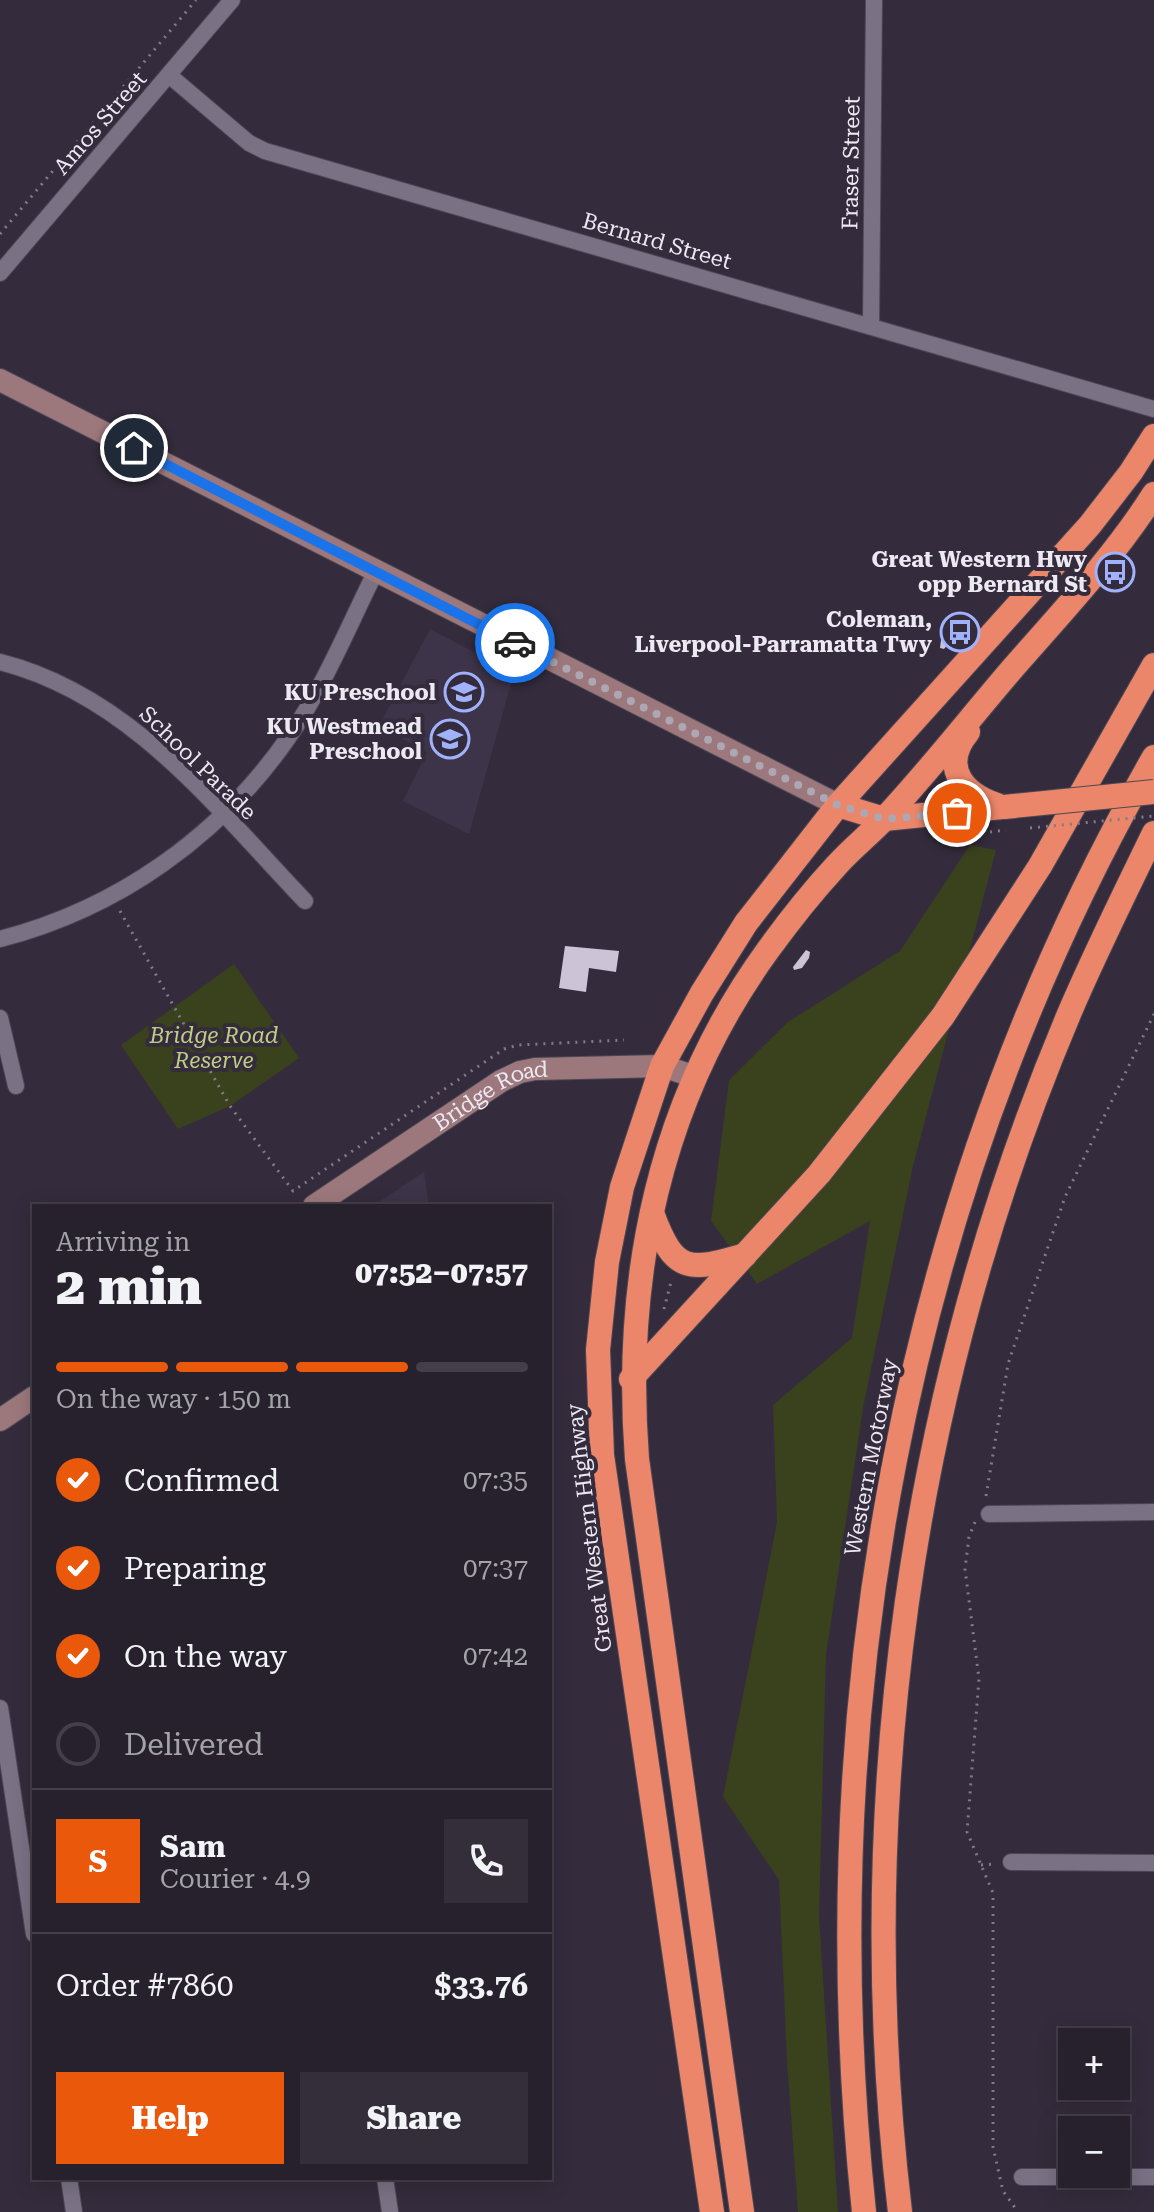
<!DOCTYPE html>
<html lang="en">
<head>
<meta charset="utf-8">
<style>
	:root { --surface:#27212d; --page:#332e39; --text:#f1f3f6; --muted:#a4a3aa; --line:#433e49; --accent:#ea580c }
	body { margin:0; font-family:"Roboto Serif",serif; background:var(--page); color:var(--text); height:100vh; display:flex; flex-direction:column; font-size:30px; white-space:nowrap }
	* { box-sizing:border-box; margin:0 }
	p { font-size:26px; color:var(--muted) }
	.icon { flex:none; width:44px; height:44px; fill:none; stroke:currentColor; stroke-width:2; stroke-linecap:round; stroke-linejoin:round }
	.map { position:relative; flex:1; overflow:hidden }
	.drawer { position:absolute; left:32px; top:1204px; width:520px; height:976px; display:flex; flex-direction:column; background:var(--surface); border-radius:0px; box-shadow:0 4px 20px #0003,0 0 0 2px var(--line) }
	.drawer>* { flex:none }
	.fabs { position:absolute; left:1058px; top:2028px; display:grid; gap:16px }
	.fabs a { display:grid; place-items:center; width:72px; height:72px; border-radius:0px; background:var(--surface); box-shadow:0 4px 20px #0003,0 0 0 2px var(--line); font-size:40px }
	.pin { position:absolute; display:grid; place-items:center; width:68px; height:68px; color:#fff; margin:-34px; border:4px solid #fff; border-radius:50%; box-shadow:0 2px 8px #0007 }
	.courier { position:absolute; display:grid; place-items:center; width:80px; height:80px; margin:-40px; border:6px solid #1a73e8; border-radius:50%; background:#fff; color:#222; box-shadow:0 2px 10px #0007 }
	.headline em { font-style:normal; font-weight:800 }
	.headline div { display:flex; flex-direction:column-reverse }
	.headline { display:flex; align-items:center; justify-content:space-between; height:136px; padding:0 24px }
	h1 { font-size:52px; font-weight:800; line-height:60px }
	.bar { display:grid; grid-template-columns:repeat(4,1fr); gap:12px 8px; align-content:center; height:96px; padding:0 24px }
	.bar i { height:10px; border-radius:6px; background:var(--line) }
	.bar .on { background:var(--accent) }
	.bar p { grid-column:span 4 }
	.line { display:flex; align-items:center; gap:20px; padding:0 24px; border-top:2px solid var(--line) }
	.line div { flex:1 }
	.round { display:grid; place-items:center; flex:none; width:84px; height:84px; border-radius:0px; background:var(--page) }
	ol { padding:0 24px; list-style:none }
	li { display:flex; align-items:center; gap:24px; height:88px }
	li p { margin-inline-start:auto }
	li .icon { padding:8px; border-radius:50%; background:var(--accent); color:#fff; stroke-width:4 }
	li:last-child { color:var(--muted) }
	li i { width:44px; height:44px; border:4px solid var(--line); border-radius:50% }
	.button { display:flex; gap:16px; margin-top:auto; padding:16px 24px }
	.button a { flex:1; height:92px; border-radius:0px; background:var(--accent); color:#fff; font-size:32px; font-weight:800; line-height:92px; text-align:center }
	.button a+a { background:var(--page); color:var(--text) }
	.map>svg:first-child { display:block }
</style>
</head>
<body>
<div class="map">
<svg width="1154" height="2212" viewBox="0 0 1154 2212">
	<rect width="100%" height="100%" fill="#342c3c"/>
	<g fill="#3e3449">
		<polygon points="430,629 514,673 469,834 403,801 427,752 379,726"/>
		<polygon points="424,1172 429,1206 373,1206"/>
	</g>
	<g fill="#3a411d">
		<polygon points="970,845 996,850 913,1166 863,1408 826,1655 819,1916 838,2212 798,2212 787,2060 779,1880 723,1797 777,1522 773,1405 852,1338 870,1221 757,1284 711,1221 729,1080 788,1022 900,951"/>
		<polygon points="234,964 299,1058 230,1106 178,1129 121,1045"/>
	</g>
	<g fill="#ccc3d7">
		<polygon points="956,629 958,632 944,649 940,648 941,640 949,631"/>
		<polygon points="565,946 619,951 616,972 589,968 586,992 559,988"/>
		<polygon points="806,950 810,952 809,958 802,968 794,970 793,967"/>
	</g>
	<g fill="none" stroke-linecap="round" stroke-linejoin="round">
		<defs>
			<g id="street">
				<polyline points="170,76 249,143 265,151 1154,409"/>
				<polyline points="0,273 232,0"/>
				<polyline points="871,326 874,0"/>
				<path d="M0 662C131 695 216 808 305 901"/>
				<path d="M0 939C117 909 219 837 288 738 324 687 348 627 376 571"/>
				<polyline points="0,1018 16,1086"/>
				<polyline points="989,1514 1154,1512"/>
				<polyline points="0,1708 34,1934"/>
				<polyline points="1011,1862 1154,1863"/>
				<polyline points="1022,2177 1154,2177"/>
				<polyline points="69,2178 74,2212"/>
				<polyline points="385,2178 390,2212"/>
			</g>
			<g id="secondary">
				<polyline points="0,380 838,805"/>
				<path id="s1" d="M314 1206 501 1081 520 1072 535 1069 662 1066 693 1076"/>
				<polyline points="0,1420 34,1397"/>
			</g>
			<g id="highway">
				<path d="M968 732C938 768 966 798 1004 807"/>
				<polyline points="838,805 884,819 1002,807"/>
				<path d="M652 1213C674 1273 688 1272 745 1255"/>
				<polyline points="631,1379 819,1174 943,1016 1040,866 1154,665"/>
				<polyline points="712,2212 602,1455 598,1350 607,1262 622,1187 662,1066 702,993 746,923 838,805 1090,525 1131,472 1154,436"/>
				<path d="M742 2212 637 1459C623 1277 659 1100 768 950 789 921 812 892 836 866 851 849 869 835 884 819 929 771 970 718 1013 668 1062 612 1114 557 1154 494"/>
				<path d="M864 2212C811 1711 902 1197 1154 757"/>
				<path d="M900 2212C852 1807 910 1391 1069 1014 1095 953 1125 893 1154 833"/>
			</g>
		</defs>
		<use href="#street" stroke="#4d4855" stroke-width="18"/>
		<use href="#secondary" stroke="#4d4855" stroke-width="24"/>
		<use href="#highway" stroke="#4d4855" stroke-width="26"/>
		<g stroke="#817b88" stroke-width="3" stroke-dasharray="2 6" stroke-linecap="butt">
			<polyline points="0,234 196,0"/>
			<polyline points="120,911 230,1106 293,1191 504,1049 518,1045 624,1040"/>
			<polyline points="664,1309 672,1278"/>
			<polyline points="986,1496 1008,1364 1065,1197 1154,1014"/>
			<polyline points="975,1522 969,1537 965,1569 979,1679 967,1832 993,1893 993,2147 1003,2191 1018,2212"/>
			<polyline points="981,1865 996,1864"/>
		</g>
		<use href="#street" stroke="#7a7284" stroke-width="16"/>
		<use href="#secondary" stroke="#9c787c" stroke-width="22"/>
		<use href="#highway" stroke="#ec866a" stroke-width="24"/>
		<defs>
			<polyline id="highway-bridge" points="1004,807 1154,792"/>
		</defs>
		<use href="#highway-bridge" stroke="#4d4855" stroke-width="26" stroke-linecap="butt"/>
		<g stroke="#817b88" stroke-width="3" stroke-dasharray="2 6" stroke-linecap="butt">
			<polyline points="1030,828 1154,816"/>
			<polyline points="990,832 1006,830"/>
		</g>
		<use href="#highway-bridge" stroke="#ec866a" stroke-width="24"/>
	</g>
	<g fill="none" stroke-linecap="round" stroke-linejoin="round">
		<polyline stroke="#aca7b3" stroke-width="8" stroke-dasharray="0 14.4" points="515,643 838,805 884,819 957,813"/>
		<polyline stroke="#1a73e8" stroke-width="10" points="134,448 515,643"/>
	</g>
	<defs>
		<symbol id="bus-ring" viewBox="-11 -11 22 22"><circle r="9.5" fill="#342c3c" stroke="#a1b2fd" stroke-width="1.5"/><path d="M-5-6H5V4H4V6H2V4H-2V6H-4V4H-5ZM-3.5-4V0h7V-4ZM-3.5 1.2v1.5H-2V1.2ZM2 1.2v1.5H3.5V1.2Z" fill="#a1b2fd"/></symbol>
		<symbol id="school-ring" viewBox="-11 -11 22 22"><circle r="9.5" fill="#342c3c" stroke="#a1b2fd" stroke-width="1.5"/><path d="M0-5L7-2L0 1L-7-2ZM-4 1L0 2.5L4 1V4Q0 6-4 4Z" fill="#a1b2fd"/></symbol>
	</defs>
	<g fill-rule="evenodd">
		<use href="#bus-ring" x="1093" y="550" width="44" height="44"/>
		<use href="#bus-ring" x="938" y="610" width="44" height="44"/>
		<use href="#school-ring" x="442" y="670" width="44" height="44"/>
		<use href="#school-ring" x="428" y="717" width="44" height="44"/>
	</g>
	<g text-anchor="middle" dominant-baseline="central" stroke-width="8" stroke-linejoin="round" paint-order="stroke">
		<g font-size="22" fill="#ede9f3" stroke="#342c3c">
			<text transform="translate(100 123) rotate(-49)">Amos Street</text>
			<text transform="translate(851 163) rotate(-89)">Fraser Street</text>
			<text transform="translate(657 241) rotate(16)">Bernard Street</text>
			<text transform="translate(198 763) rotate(44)">School Parade</text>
			<text stroke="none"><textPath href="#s1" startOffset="210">Bridge Road</textPath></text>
			<text transform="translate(871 1457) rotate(-79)">Western Motorway</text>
			<text transform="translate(589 1528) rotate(-97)">Great Western Highway</text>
		</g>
		<g font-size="22" font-weight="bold" fill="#ede9f3" stroke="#342c3c" text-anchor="end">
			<text x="1087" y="559">Great Western Hwy<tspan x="1087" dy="25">opp Bernard St</tspan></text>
			<text x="932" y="619">Coleman,<tspan x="932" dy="25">Liverpool-Parramatta Twy</tspan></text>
			<text x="436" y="692">KU Preschool</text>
			<text x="422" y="726">KU Westmead<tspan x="422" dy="25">Preschool</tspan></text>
		</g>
		<g font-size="22" font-style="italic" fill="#bfce84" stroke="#342c3c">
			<text x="214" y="1035">Bridge Road<tspan x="214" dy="25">Reserve</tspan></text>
		</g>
	</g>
</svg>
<div class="fabs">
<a>+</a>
<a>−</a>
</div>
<div class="pin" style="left:957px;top:813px;background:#ea580c"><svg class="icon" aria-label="bag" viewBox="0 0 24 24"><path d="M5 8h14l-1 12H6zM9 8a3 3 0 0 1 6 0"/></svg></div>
<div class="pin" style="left:134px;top:448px;background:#1f2937"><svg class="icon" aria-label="home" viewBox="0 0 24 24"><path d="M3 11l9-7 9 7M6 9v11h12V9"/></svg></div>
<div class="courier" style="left:515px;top:643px"><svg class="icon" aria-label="car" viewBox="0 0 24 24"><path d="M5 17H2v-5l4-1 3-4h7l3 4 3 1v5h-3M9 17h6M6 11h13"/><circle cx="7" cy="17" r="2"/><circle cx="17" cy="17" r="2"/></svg></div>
<section class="drawer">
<div class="headline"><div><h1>2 min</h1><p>Arriving in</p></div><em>07:52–07:57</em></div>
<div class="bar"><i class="on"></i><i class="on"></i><i class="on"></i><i></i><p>On the way · 150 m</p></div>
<ol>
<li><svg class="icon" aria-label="check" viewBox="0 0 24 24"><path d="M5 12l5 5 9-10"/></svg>Confirmed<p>07:35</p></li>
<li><svg class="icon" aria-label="check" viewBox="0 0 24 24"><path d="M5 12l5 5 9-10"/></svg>Preparing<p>07:37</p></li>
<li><svg class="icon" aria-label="check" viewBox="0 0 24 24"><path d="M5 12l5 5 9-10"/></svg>On the way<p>07:42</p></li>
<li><i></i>Delivered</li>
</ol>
<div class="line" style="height:144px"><b class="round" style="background:var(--accent);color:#fff">S</b><div><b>Sam</b><p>Courier · 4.9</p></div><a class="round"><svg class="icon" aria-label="phone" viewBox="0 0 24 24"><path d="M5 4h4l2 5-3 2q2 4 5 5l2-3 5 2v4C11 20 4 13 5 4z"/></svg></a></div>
<div class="line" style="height:104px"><div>Order #7860</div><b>$33.76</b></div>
<div class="button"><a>Help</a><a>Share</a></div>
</section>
</div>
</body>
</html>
